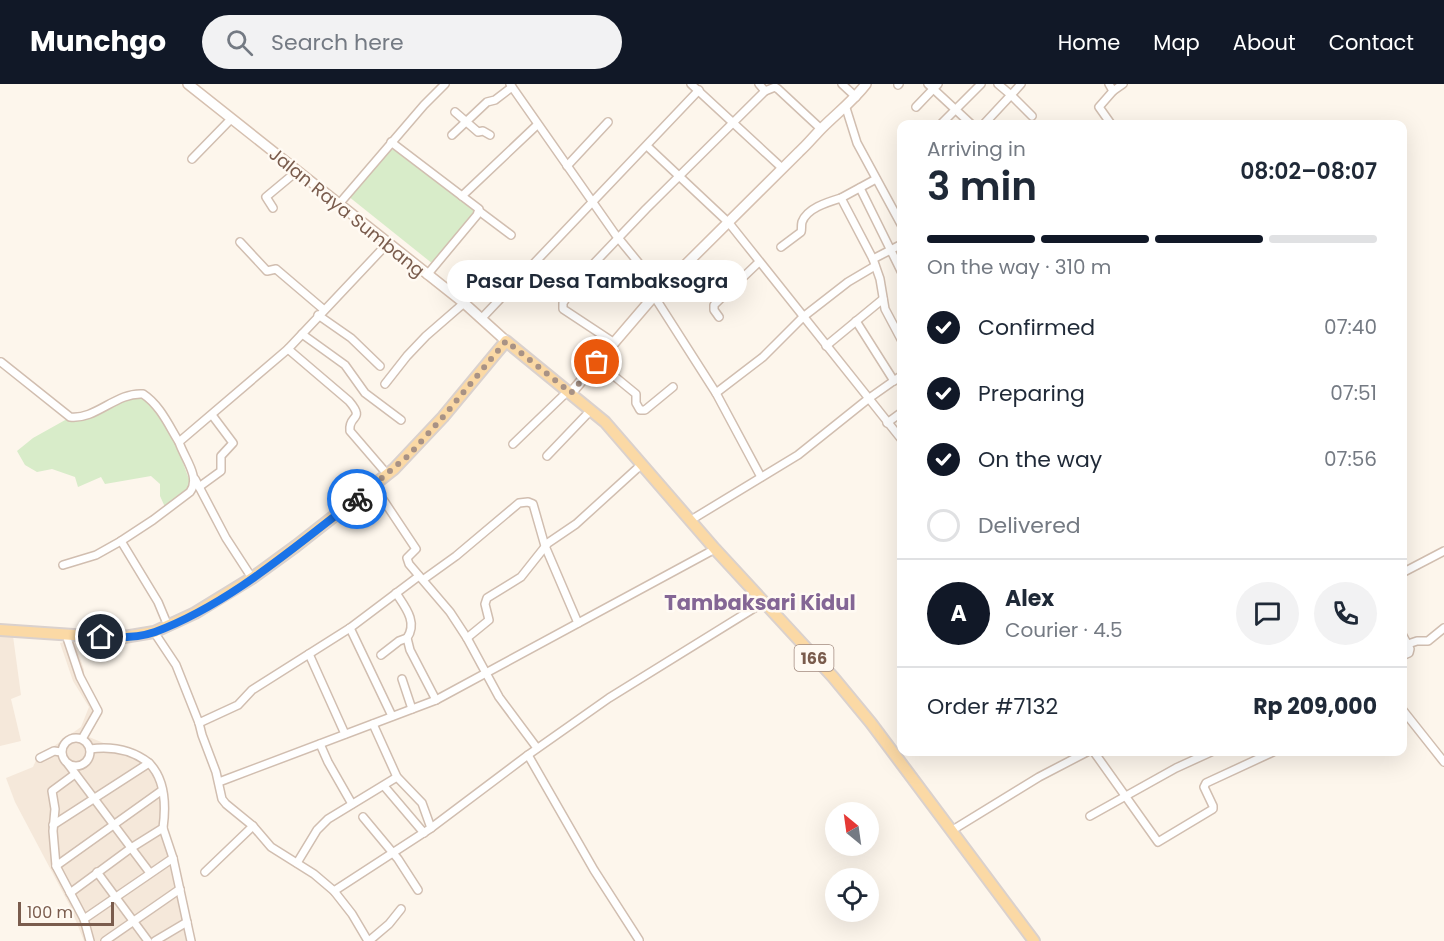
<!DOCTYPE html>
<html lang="en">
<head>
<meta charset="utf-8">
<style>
	:root { --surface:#fff; --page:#f2f2f3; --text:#1f2937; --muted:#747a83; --line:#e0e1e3; --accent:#111827 }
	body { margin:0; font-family:Poppins,sans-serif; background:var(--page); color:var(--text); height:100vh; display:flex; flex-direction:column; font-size:22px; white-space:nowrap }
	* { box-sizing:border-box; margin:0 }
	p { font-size:20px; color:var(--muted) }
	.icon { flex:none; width:33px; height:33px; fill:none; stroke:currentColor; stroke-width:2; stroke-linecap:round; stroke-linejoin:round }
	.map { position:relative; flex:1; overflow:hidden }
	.sheet { position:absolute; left:897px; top:36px; width:510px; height:636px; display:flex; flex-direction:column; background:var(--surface); border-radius:12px; box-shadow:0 6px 24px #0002 }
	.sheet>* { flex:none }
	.needle { width:39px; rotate:331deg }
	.fabs { position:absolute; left:825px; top:718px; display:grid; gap:12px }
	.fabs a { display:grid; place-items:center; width:54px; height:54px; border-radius:50%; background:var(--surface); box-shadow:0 6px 24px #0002; font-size:30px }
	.scale { position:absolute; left:18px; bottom:15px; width:96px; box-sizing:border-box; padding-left:6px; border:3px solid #7a5c4d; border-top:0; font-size:16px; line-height:21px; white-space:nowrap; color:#7a5c4d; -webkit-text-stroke:4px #fffaf3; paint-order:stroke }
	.pin { position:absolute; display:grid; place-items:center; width:51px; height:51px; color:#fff; margin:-26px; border:3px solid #fff; border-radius:50%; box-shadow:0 2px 6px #0007 }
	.courier { position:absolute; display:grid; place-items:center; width:60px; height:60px; margin:-30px; border:4px solid #1a73e8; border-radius:50%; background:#fff; color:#222; box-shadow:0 2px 8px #0007 }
	.bubble { position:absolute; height:42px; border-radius:21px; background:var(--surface); box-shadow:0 6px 24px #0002; font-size:20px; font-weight:600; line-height:42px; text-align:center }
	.headline em { font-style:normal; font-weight:600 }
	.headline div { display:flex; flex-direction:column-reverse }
	.headline { display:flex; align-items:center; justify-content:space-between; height:102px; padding:0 30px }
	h1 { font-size:39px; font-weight:600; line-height:45px }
	.bar { display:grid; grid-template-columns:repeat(4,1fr); gap:9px 6px; align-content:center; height:72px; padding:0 30px }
	.bar i { height:8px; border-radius:4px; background:var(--line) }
	.bar .active { background:var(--accent) }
	.bar p { grid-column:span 4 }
	.line { display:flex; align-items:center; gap:15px; padding:0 30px; border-top:2px solid var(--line) }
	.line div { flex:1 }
	.round { display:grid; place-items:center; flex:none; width:63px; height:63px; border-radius:32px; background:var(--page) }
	ol { padding:0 30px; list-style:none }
	li { display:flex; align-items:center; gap:18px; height:66px }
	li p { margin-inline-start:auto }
	li .icon { padding:6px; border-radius:50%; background:var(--accent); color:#fff; stroke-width:4 }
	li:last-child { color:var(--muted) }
	li i { width:33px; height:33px; border:3px solid var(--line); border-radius:50% }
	header { display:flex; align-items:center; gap:36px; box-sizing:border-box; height:84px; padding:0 30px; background:var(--accent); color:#fff }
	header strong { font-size:28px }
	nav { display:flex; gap:33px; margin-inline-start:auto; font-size:21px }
	.search { width:420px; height:54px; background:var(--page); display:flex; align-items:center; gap:15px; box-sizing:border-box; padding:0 21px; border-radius:33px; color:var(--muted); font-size:22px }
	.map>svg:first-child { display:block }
</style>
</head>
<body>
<header>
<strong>Munchgo</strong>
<div class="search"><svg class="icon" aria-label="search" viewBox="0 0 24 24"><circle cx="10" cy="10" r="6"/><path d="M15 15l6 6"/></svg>Search here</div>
<nav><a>Home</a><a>Map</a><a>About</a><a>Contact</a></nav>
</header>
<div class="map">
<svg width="1444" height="857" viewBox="0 0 1444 857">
	<rect width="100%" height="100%" fill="#fdf6ec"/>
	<g fill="#f5e8da">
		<polygon points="0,552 13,552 21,611 11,615 21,657 0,662"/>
		<polygon points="74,555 84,586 84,596 100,624 89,653 150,678 161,701 163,746 189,857 84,857 70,822 15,718 6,694 33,683 37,674 81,643 89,623 73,597 60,559"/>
	</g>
	<g fill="#d8ecc9">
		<polygon points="389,65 394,66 475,127 474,132 433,180 348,112"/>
		<polygon points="135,311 149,315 176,359 191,401 188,406 165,423 160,412 160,400 151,392 105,400 101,393 78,403 75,393 52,385 37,388 25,381 17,367 33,354 67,335 82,336"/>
	</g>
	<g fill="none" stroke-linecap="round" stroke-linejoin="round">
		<defs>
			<g id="street">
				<polyline points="510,0 615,150 660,205"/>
				<polyline points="691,0 782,84"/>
				<polyline points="759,0 765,7 775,3 778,5 821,45"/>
				<polyline points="842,0 856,13"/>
				<polyline points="928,0 971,40"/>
				<polyline points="1021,0 1011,11 1032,32"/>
				<polyline points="1109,0 1113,7 1099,23 1111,40"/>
				<polyline points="898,1 899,0"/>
				<polyline points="1113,7 1123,0"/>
				<polyline points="916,23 938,0"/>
				<polyline points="846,24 857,59 902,142"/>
				<polyline points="455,28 478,48 483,47 490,51"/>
				<polyline points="941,40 981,0"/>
				<polyline points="984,40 1011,11 998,0"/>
				<polyline points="452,51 487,18 495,16 512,3"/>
				<polyline points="391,58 479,125 477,131 427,191"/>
				<polyline points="647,62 729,139 902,356"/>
				<polyline points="192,75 231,35"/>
				<polyline points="567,82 608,38"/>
				<polyline points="876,95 841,114 873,175 880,195 885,225 902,257"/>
				<polyline points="860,104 902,189"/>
				<polyline points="462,112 537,41"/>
				<polyline points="339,120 424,21 445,0"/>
				<polyline points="273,124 266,113 296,88"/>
				<polyline points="479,127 511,151"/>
				<polyline points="240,158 267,187 276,185 323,225"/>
				<path d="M781 163 801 148C802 145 801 142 802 138 807 124 828 118 841 114"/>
				<polyline points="873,175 902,160"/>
				<polyline points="654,212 716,309 761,393"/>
				<polyline points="318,231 351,254 380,282"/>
				<polyline points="719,233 714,226 714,221 759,178"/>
				<polyline points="481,235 699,6"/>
				<polyline points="856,237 894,297"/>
				<polyline points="302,250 345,281 365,309 401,336"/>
				<polyline points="613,258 563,225 563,219 581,193 646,125 765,7"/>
				<polyline points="826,262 883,215"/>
				<path d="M288 265 349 317C366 337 348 330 350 347L387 390"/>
				<path d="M1 278 70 333C96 336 116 308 143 310 160 321 169 342 179 358"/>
				<polyline points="597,278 636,310 636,319 640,326 645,326 673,303"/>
				<polyline points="385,300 407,272 426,252 464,219"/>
				<polyline points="716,309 763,273 803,233 848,198 875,182"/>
				<polyline points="887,339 902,328"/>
				<polyline points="513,360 568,307"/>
				<polyline points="547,372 591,326"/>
				<polyline points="195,395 226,454 252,494"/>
				<polyline points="374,402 416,465 407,474 409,480 450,528 467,554 499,613 537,664"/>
				<polyline points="199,403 221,387 221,372 233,359 212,331"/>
				<polyline points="691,436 798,371 868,315 902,291"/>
				<polyline points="63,481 96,471 121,457"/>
				<polyline points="1402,489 1444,467"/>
				<polyline points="424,495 456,472 519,419 528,418 533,420 545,462 578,539"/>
				<path d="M396 509C405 523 418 538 407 554L410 566 436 616"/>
				<path d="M168 542 158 518 121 457 153 436 190 408C201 393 184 374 179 358L288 265 387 160"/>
				<polyline points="350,544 392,632"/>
				<polyline points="154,548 176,581 199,639 202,651 216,688 222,715 226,720 253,742 271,763 314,790 334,807 352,830 368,857"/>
				<polyline points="1402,550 1410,565 1409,569 1402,572"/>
				<polyline points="66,551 80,593 98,627 82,655"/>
				<polyline points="467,554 489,536 485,520 487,514 521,493 548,459 576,440 642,380"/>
				<polyline points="1408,560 1417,557 1428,557 1444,544"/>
				<polyline points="309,570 345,650"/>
				<polyline points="381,571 399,557 407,554"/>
				<polyline points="402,595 412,625"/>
				<polyline points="1402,625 1444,678"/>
				<polyline points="199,639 238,621 252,606 350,544 419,492"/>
				<polyline points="373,640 397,693 422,719 431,744"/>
				<circle cx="76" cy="668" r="14"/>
				<polyline points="320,660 328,678 352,720"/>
				<path d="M90 665C112 662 131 665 149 679"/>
				<polyline points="1094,668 1158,758 1213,725 1213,722 1204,703 1206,699 1273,668"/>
				<polyline points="528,671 594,786 639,856"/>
				<polyline points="40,674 54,667 61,668"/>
				<polyline points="68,680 150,789"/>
				<polyline points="75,690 52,707 55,725 53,747 56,782 84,835 90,857"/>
				<polyline points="219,698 436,616 715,465"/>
				<polyline points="384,702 424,749"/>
				<polyline points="1090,732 1176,684 1211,668"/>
				<polyline points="363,733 398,775 418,806"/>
				<path d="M53 741 149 679C165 695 166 722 163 744L131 764 70 809"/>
				<polyline points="163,744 173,774 191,857"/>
				<polyline points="951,747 1039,693 1087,668"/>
				<polyline points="297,779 317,746 328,735 397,693"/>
				<polyline points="56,782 161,707"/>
				<polyline points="97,788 148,857"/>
				<polyline points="205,788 253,742"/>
				<polyline points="334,807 431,744 528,671 609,614 764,518"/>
				<polyline points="84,835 173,774"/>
				<polyline points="105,857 180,805"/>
				<polyline points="155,857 187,838"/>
				<polyline points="369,857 389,840 401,825"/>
			</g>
			<g id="secondary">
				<polyline points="188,0 464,219 506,257"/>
				<path d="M571 309 654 212 799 68C808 60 814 52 822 44 837 29 853 17 866 0"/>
			</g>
			<polyline id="primary" points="0,546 118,554 154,548 195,529 252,494 296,462 394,385 443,333 506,257 605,338 715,465 833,593 871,639 1034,857"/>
		</defs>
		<use href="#street" stroke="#d1beb0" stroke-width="10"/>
		<use href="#secondary" stroke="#d6c0b0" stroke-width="12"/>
		<use href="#primary" stroke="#dad1cd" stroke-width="14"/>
		<use href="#street" stroke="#fff" stroke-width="7"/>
		<use href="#secondary" stroke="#fff" stroke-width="9"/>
		<use href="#primary" stroke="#fbd9a5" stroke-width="10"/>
	</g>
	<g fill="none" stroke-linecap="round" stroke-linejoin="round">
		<polyline stroke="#a89285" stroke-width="6" stroke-dasharray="0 10.8" points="357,415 409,371 443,333 506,257 571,309 597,278"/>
		<path stroke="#1a73e8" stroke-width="8" d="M101 553C119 554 138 554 155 548 230 520 294 463 357 415"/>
	</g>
	<g text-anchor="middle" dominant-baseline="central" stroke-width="5" stroke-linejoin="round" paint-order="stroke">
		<rect fill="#fffaf3" stroke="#a28b7f" stroke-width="1.5" x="794.5" y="561" width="39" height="26" rx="4.5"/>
		<g font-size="16" font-weight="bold" fill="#7a5c4d">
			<text x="814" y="574">166</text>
		</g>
		<g font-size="18" fill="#7a5c4d" stroke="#fffaf3">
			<text transform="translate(347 128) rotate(39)">Jalan Raya Sumbang</text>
		</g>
		<g font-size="21" font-weight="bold" fill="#846695" stroke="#fffaf3">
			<text x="760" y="518">Tambaksari Kidul</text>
		</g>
	</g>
</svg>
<div class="fabs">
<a><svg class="needle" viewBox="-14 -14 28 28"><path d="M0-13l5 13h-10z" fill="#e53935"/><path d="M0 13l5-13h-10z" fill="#747a83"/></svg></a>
<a><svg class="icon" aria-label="locate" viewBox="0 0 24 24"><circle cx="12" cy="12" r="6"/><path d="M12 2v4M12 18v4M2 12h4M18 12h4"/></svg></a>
</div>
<div class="scale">100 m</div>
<div class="pin" style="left:597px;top:278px;background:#ea580c"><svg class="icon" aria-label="bag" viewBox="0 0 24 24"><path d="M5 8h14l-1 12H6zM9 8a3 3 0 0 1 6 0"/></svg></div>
<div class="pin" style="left:101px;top:553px;background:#1f2937"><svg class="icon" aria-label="home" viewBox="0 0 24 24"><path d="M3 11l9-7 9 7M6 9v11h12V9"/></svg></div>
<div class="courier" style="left:357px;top:415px"><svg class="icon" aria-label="bike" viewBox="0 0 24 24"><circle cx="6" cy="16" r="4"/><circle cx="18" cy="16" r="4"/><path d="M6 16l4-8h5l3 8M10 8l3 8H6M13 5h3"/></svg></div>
<div class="bubble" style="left:447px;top:176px;width:300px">Pasar Desa Tambaksogra</div>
<section class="sheet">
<div class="headline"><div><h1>3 min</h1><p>Arriving in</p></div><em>08:02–08:07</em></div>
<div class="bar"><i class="active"></i><i class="active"></i><i class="active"></i><i></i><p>On the way · 310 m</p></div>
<ol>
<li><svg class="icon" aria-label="check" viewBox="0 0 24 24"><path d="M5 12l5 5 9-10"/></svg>Confirmed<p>07:40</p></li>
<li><svg class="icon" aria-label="check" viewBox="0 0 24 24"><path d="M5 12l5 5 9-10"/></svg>Preparing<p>07:51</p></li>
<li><svg class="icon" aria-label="check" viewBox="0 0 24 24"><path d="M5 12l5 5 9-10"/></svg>On the way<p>07:56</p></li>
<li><i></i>Delivered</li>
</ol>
<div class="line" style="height:108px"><b class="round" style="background:var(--accent);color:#fff">A</b><div><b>Alex</b><p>Courier · 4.5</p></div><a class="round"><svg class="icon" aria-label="chat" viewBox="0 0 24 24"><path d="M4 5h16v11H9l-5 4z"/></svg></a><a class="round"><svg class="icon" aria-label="phone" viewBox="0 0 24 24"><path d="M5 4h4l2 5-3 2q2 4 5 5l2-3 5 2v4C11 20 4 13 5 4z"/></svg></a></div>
<div class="line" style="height:78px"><div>Order #7132</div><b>Rp 209,000</b></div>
</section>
</div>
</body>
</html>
